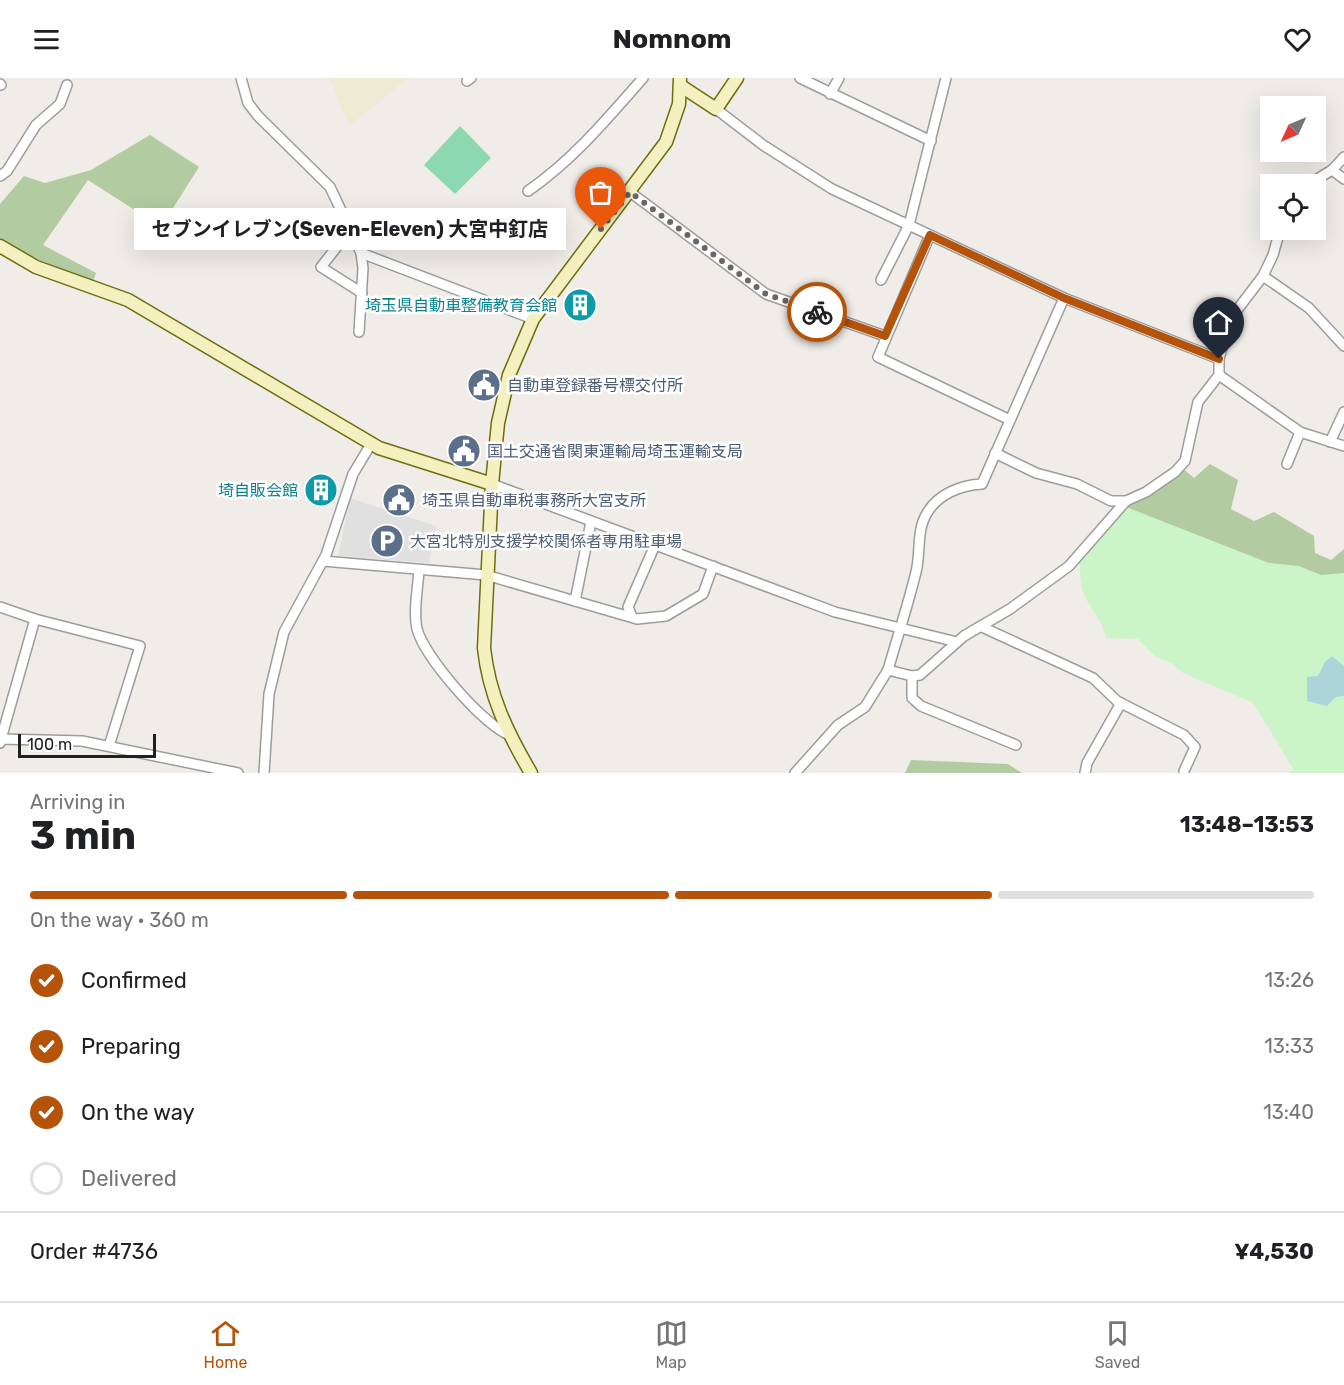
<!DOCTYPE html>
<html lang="en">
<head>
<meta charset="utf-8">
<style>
	:root { --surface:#fff; --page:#f2f2f2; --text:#202124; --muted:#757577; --line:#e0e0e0; --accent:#b45309 }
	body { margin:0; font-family:Rubik,"Noto Sans JP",sans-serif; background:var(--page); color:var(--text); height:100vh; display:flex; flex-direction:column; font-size:22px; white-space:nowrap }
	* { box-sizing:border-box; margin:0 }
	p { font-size:20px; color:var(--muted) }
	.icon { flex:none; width:33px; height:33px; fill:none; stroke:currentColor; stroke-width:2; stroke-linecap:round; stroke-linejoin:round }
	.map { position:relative; height:695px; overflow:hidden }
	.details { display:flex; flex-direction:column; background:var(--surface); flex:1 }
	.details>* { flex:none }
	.needle { width:39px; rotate:226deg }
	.controls { position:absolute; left:1260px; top:18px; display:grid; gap:12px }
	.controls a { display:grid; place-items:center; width:66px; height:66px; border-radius:0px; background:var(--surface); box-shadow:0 6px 24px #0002; font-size:30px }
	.scale { position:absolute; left:18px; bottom:15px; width:138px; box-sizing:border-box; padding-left:6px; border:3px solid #202020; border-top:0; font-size:16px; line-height:21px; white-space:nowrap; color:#202020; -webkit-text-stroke:4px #fff; paint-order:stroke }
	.pin { position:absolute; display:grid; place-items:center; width:51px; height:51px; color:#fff; margin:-62px -26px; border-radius:50% 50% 50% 0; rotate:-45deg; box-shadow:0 0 6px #0007 }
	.pin .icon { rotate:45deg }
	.courier { position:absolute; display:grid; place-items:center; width:60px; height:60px; margin:-30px; border:4px solid #b45309; border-radius:50%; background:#fff; color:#222; box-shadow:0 2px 8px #0007 }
	.bubble { position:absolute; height:42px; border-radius:0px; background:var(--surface); box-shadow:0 6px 24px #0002; font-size:20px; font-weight:700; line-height:42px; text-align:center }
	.overview em { font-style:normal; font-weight:700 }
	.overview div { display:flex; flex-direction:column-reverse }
	.overview { display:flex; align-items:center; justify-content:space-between; height:102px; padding:0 30px }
	h1 { font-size:39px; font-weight:700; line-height:45px }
	.bar { display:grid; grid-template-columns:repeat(4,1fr); gap:9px 6px; align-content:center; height:72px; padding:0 30px }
	.bar i { height:8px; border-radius:4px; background:var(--line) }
	.bar .selected { background:var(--accent) }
	.bar p { grid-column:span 4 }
	.line { display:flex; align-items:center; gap:15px; padding:0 30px; border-top:2px solid var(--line) }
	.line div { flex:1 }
	ol { padding:0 30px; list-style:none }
	li { display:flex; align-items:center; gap:18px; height:66px }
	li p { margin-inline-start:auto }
	li .icon { padding:6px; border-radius:50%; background:var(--accent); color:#fff; stroke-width:4 }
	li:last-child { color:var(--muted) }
	li i { width:33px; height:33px; border:3px solid var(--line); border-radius:50% }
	header { display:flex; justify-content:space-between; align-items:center; height:78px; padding:0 30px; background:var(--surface); font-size:27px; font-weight:700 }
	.tabs { display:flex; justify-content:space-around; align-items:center; height:84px; border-top:2px solid var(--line); background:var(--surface); font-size:16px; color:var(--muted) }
	.tabs a { display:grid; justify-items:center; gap:3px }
	.tabs .selected { color:var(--accent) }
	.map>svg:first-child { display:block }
</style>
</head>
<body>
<header><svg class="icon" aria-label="menu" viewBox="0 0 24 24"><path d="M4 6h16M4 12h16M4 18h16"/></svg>Nomnom<svg class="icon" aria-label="heart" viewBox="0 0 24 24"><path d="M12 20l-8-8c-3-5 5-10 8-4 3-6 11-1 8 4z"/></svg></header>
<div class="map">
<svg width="1344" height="695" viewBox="0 0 1344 695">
	<rect width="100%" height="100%" fill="#f0ece7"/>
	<polygon fill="#edebd4" points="330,0 408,0 349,48"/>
	<g fill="#b2cba0">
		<polygon points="150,57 199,89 168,138 141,136 88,102 43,167 96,195 93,204 22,175 0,162 0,126 24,98 45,105 91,92"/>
		<polygon points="1210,386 1238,402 1231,431 1254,443 1274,434 1314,458 1315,475 1331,482 1344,471 1344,579 1117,476 1127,424 1180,388 1194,400"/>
		<polygon points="911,682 1008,686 1022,695 905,695"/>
	</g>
	<path fill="#cbf5c9" d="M1126 429 1269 485 1299 488 1321 497 1344 495V695H1287L1294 692 1253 625 1183 595 1173 586 1155 578 1138 561 1106 560C1104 545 1093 534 1086 521 1079 507 1080 492 1080 477Z"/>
	<polygon fill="#8cd8b0" points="460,48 491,80 455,116 424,87"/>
	<polygon fill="#e0e0e0" points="350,420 436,448 429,485 338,478"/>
	<polygon fill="#acd5d9" points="1332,578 1344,588 1344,618 1336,619 1327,628 1307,623 1307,599 1318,598 1325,584"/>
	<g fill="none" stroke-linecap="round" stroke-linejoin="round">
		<defs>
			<g id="street">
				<polyline points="241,0 248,25 258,38 330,109 361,175 533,241"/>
				<polyline points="800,0 931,63"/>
				<polyline points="467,3 471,0"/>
				<polyline points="0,6 1,7"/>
				<polyline points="830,16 839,0"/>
				<polyline points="716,31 763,67 832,111 1064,220 1219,281"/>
				<polyline points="1332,92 1344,101"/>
				<polyline points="0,98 7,93 36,47 60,26 67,7"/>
				<polyline points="1309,106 1332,92 1344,79"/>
				<path d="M528 113C573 82 607 41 643 0"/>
				<polyline points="630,114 766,216 885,258"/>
				<polyline points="351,151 321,189 362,215"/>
				<polyline points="930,157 878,279 1010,342"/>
				<polyline points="1263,198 1309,230 1344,268"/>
				<polyline points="881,202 909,147 946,0"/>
				<polyline points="359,254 363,190 361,175"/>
				<polyline points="1219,297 1300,354 1344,368"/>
				<polyline points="1330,364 1344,334"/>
				<polyline points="995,375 1036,395 1077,406 1111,423 1126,423"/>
				<polyline points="1287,386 1300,354"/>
				<polyline points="492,406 835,534 957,564"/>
				<polyline points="323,483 486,497 575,523 591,444"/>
				<path d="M419 492C418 510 413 533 417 551 425 580 482 645 509 657"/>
				<polyline points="575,523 637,541 666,538 703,516 713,488"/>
				<polyline points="0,529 35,541 140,568 109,668"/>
				<polyline points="632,539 628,529 655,467"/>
				<polyline points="982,549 1093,600 1117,623 1184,657 1195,669 1184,693"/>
				<polyline points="888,592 912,598 920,597 964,558 1010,531 1069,488 1126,423 1146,414 1175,394 1185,383 1198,324 1219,297 1219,281 1225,258 1234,236 1263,198 1273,177 1280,152"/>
				<polyline points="912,598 912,620 921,628 1016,667"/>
				<polyline points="1,661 35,541"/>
				<polyline points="0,665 1,661 82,663 238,695"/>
				<polyline points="264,695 269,616 284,554 326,477 353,396 371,366"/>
				<path d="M795 695 838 647 865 629 888 592C897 560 908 527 916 494 921 475 916 453 927 435 938 416 961 407 982 406L1064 220"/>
				<polyline points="1085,695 1087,685 1121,625"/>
			</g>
			<g id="secondary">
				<polyline points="681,8 716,31 737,0"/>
				<polyline points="0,168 36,189 128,222 379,370 492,406"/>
				<path d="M531 695C507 654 489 617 484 570L492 406 498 345 509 297 533 241 666 64 679 26 680 0"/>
			</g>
		</defs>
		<use href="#street" stroke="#9d9d9d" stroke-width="12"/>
		<use href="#secondary" stroke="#706d0e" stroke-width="15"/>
		<use href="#street" stroke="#fff" stroke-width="9"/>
		<use href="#secondary" stroke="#f5f0c0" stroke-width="12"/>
	</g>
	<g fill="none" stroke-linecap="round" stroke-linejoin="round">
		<polyline stroke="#696766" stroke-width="6" stroke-dasharray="0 10.8" points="601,151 630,114 766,216 817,234"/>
		<polyline stroke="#b45309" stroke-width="8" points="817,234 885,258 930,157 1064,220 1219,281"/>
	</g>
	<defs>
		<symbol id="building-disc" viewBox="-11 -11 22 22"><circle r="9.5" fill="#0f9aa8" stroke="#fff"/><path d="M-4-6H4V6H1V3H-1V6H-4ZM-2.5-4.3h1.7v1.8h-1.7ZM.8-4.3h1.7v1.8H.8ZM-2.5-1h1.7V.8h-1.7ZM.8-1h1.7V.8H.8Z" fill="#fff"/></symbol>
		<symbol id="civic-disc" viewBox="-11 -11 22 22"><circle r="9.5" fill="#5c6f8a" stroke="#fff"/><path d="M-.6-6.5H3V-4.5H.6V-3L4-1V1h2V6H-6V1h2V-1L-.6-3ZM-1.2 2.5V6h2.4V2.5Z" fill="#fff"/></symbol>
		<symbol id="parking-disc" viewBox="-11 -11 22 22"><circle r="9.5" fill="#5c6f8a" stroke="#fff"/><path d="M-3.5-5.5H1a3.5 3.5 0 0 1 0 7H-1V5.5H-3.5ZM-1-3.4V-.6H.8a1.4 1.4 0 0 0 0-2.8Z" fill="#fff"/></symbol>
	</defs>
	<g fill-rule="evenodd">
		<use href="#building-disc" x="561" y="208" width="38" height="38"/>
		<use href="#civic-disc" x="465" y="288" width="38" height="38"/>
		<use href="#civic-disc" x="445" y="354" width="38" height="38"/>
		<use href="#building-disc" x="302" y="393" width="38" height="38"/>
		<use href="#civic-disc" x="380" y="403" width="38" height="38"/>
		<use href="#parking-disc" x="368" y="444" width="38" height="38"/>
	</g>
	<g text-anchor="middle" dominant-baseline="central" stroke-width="5" stroke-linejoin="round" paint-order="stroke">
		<g font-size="16" fill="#0d838f" stroke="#fff" text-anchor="end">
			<text x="557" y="227">埼玉県自動車整備教育会館</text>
			<text x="298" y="412">埼自販会館</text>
		</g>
		<g font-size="16" fill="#4e5e75" stroke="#fff" text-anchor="start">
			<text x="507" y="307">自動車登録番号標交付所</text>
			<text x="487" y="373">国土交通省関東運輸局埼玉運輸支局</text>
			<text x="422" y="422">埼玉県自動車税事務所大宮支所</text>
			<text x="410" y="463">大宮北特別支援学校関係者専用駐車場</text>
		</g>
	</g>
</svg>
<div class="controls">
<a><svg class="needle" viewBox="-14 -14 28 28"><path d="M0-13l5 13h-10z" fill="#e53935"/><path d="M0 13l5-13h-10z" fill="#757577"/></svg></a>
<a><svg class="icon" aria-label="locate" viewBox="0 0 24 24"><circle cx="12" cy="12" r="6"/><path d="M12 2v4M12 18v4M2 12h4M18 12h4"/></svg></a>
</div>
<div class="scale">100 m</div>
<div class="pin" style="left:601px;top:151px;background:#ea580c"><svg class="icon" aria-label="bag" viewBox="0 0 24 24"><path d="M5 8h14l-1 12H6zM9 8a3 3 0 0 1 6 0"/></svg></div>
<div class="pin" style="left:1219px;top:281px;background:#1f2937"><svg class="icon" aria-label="home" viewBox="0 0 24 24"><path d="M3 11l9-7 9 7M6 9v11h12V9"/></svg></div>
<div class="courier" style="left:817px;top:234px"><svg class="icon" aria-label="bike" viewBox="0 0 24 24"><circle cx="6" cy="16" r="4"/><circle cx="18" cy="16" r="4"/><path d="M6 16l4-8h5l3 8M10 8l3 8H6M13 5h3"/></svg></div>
<div class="bubble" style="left:134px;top:130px;width:432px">セブンイレブン(Seven-Eleven) 大宮中釘店</div>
</div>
<section class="details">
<div class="overview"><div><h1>3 min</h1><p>Arriving in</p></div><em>13:48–13:53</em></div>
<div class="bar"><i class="selected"></i><i class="selected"></i><i class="selected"></i><i></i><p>On the way · 360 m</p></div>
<ol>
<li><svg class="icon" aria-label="check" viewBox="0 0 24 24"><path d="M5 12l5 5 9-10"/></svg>Confirmed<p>13:26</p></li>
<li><svg class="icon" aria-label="check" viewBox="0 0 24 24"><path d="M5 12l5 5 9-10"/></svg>Preparing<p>13:33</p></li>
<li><svg class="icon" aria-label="check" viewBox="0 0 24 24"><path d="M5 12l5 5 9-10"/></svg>On the way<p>13:40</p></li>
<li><i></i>Delivered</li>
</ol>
<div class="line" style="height:78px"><div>Order #4736</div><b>¥4,530</b></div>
</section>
<nav class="tabs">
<a class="selected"><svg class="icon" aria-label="home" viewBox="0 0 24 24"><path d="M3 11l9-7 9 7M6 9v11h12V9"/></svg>Home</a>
<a><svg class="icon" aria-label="map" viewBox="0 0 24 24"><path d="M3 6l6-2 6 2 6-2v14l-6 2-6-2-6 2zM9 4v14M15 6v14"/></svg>Map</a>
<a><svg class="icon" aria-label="saved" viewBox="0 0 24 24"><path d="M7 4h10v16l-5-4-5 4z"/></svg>Saved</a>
</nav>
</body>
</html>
